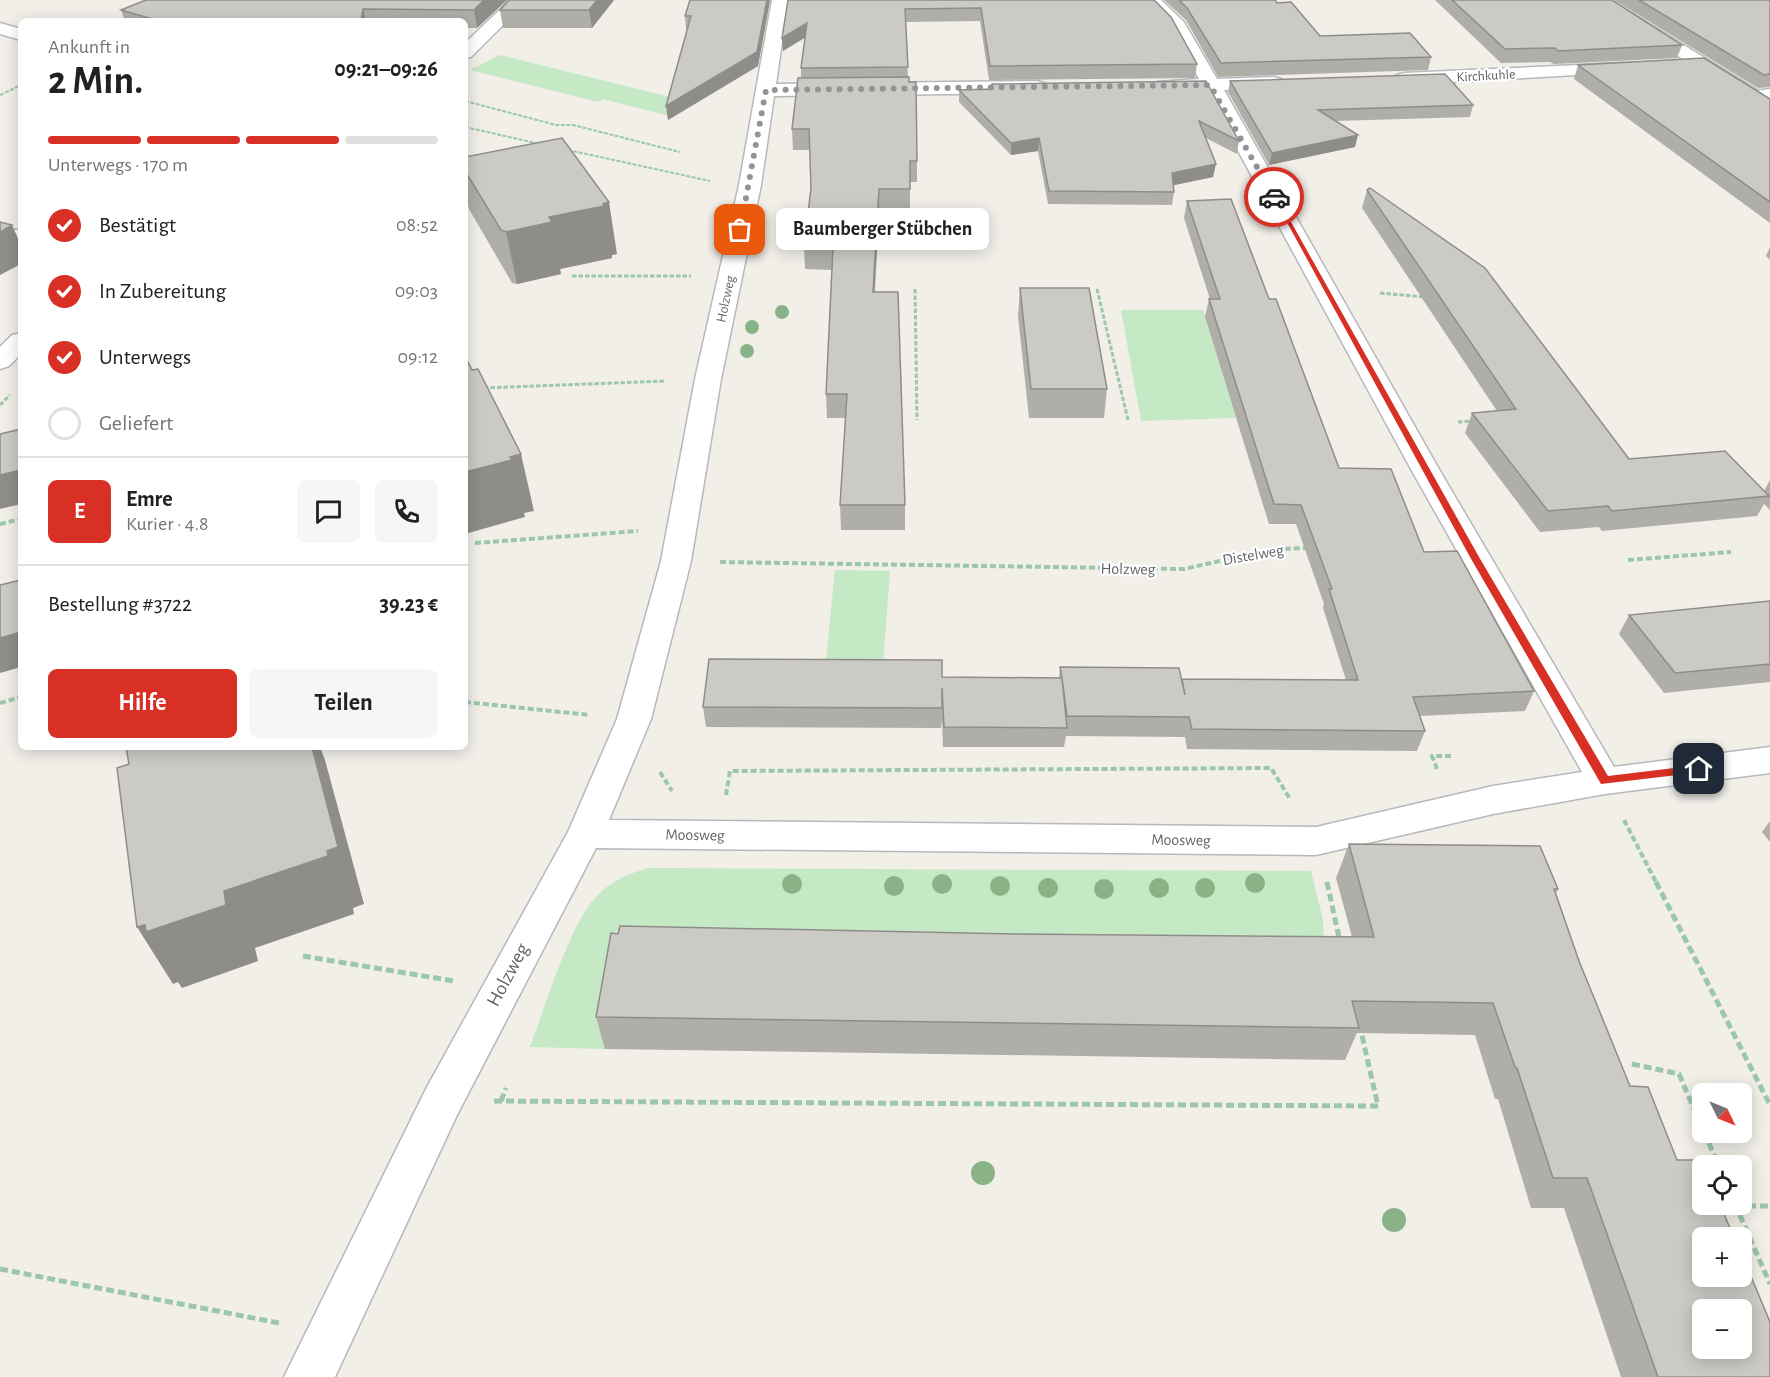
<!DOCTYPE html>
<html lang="de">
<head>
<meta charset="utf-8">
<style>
	:root { --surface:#fff; --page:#f6f6f6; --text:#202124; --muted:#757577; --line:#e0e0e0; --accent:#d93025 }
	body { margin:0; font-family:"Alegreya Sans",sans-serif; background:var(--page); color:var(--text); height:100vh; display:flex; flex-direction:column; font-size:22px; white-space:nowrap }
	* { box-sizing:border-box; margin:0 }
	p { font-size:20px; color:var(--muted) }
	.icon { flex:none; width:33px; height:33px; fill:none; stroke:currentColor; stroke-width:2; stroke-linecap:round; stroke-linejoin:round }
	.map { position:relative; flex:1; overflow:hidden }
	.sheet { position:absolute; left:18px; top:18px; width:450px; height:732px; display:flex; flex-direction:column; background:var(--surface); border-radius:9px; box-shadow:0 3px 15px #0003 }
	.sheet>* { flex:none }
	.needle { width:39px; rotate:133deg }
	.buttons { position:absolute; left:1692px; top:1083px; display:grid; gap:12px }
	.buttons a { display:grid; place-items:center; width:60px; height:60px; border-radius:9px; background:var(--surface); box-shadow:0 3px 15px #0003; font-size:30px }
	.pin { position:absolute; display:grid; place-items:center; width:51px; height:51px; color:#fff; margin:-26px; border-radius:12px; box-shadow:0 3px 9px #0006 }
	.courier { position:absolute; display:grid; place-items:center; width:60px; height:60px; margin:-30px; border:4px solid #d93025; border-radius:50%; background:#fff; color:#222; box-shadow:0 2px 8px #0007 }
	.bubble { position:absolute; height:42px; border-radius:9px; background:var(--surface); box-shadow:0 3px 15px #0003; font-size:20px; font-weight:700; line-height:42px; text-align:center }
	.head em { font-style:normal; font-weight:700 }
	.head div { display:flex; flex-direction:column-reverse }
	.head { display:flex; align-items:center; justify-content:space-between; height:102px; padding:0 30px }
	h1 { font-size:39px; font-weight:700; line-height:45px }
	.bar { display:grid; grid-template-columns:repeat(4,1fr); gap:9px 6px; align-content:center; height:72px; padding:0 30px }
	.bar i { height:8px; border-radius:4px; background:var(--line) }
	.bar .current { background:var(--accent) }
	.bar p { grid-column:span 4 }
	.line { display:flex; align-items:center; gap:15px; padding:0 30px; border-top:2px solid var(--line) }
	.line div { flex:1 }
	.round { display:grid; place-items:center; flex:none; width:63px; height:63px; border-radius:9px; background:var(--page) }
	ol { padding:0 30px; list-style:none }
	li { display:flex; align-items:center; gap:18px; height:66px }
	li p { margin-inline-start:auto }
	li .icon { padding:6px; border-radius:50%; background:var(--accent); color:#fff; stroke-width:4 }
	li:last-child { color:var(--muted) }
	li i { width:33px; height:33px; border:3px solid var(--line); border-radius:50% }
	.primary-button { display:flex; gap:12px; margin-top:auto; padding:12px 30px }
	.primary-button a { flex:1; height:69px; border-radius:9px; background:var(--accent); color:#fff; font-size:24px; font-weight:700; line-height:69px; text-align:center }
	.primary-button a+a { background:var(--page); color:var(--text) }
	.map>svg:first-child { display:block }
</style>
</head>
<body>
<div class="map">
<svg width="1770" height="1377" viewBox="0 0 1770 1377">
	<rect width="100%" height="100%" fill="#f1efe8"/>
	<g fill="#c5e8c5">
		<polygon points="500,55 694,103 673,117 603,99 598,102 470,70"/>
		<polygon points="1121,310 1203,310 1236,418 1141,421"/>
		<polygon points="835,570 890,571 882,679 824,679"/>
		<path d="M648 868 1311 871 1323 920 1325 978 605 1049 530 1047C545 1008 571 918 600 893 613 880 631 873 648 868Z"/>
	</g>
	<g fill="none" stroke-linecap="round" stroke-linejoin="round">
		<defs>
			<rect id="lane" x="0" y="230" width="21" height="12"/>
			<g id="street">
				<polygon points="510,0 528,0 471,57 465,58 465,43"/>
				<polygon points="772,0 788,0 776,84 1037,81 1044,83 1046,87 1044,91 1037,93 774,96 761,185 721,379 691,561 651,719 609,820 1316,827 1493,786 1582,772 1412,471 1205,90 1164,92 1157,90 1155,86 1157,82 1199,79 1171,29 1144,0 1161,0 1184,22 1217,79 1274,77 1281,79 1283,83 1281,87 1274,89 1224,90 1440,471 1614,767 1770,747 1770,773 1605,794 1493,814 1316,855 596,848 457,1115 335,1377 284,1377 427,1087 568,832 617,719 661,561 695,379 739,185"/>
				<polygon points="0,23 21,29 21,40 0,34"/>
				<polygon points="1622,63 1628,64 1631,68 1628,72 1404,85 1397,83 1395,79 1397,75 1404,73"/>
				<polygon points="1770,89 1770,101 1747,100 1745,96 1747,92"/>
				<polygon points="21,333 21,354 9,366 0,369 0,347 12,335"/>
			</g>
			<polygon id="secondary" points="1590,0 1610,0 1770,98 1770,112 1763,110"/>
		</defs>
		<use href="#lane" stroke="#b5b8bc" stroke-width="3"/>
		<use href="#street" stroke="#b5b8bc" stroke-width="3"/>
		<use href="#secondary" stroke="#b6babf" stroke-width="3"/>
		<g stroke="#9cc7a9" stroke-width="2" stroke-dasharray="4 1.5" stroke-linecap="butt">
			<polyline points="0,95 21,85"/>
			<polyline points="465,101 556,125 573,125 680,152"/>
			<polyline points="465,127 540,144"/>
			<polyline points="568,150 710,181"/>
		</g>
		<g stroke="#9cc7a9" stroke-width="3" stroke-dasharray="4.5 2" stroke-linecap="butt">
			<polyline points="572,276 691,276"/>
			<polyline points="915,289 917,420"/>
			<polyline points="1097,289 1128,420"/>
			<polyline points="1380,293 1425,297"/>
			<polyline points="484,388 666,381"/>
			<polyline points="0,405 10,395"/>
			<polyline points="1458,422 1472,421"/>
		</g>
		<g stroke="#9cc7a9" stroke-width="4" stroke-dasharray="6 3" stroke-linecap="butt">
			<polyline points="0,524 21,519"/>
			<polyline points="475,543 638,531"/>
			<polyline points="1628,560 1731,552"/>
			<polyline points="720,562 1184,569 1273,549 1310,548"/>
			<polyline points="465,702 590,715"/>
			<polyline points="0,703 21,697"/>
			<polyline points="1437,769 1432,756 1454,756"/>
			<polyline points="660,772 672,791"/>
			<polyline points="726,795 730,771 1271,768 1290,799"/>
			<polyline points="1624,820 1657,884"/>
		</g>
		<g stroke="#9cc7a9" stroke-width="5" stroke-dasharray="8 4" stroke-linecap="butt">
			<polyline points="1327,882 1340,942"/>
			<polyline points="1656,882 1770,1105"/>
			<polyline points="303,956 454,981"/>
			<polyline points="1632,1064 1679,1074 1702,1128"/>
			<polyline points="494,1101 1378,1106 1361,1031"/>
			<polyline points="501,1101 506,1088"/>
			<polyline points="1704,1132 1719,1166"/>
			<polyline points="1735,1204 1770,1284"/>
			<polyline points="1736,1206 1770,1206"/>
			<polyline points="0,1269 279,1323"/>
		</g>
		<use href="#lane" fill="#fff" fill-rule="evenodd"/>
		<use href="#street" fill="#fff" fill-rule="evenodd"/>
		<use href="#secondary" fill="#fff" fill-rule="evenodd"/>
	</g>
	<g fill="#89b387">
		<circle cx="782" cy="312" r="7"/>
		<circle cx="752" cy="327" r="7"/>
		<circle cx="747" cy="351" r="7"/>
		<circle cx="1255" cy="883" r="10"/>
		<circle cx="792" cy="884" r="10"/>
		<circle cx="942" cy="884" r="10"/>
		<circle cx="894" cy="886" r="10"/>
		<circle cx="1000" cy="886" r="10"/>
		<circle cx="1048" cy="888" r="10"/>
		<circle cx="1159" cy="888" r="10"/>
		<circle cx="1205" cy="888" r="10"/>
		<circle cx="1104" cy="889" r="10"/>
		<circle cx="983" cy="1173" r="12"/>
		<circle cx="1394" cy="1220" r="12"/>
	</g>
	<g fill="#afaea9">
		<polygon points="146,0 507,0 477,28 465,28 465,21 125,21 121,10"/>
		<polygon points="509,0 614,0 592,28 503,28 500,10"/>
		<polygon points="690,0 770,0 758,66 668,120 688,29 686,29 685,16"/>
		<polygon points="788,0 1154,0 1197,64 1195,78 989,80 980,21 905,22 908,77 917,161 917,182 910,182 910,211 879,211 875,292 905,505 905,530 841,530 840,505 846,418 827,418 826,394 832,270 805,269 804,247 811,188 810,150 793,150 792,129 801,78 801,68 805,38 783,51 782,38"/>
		<polygon points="1164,0 1275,0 1320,36 1431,57 1428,70 1218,77 1186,20"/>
		<polygon points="1435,0 1612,0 1682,45 1677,58 1554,64 1550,62 1501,63"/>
		<polygon points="1614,0 1770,0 1770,87 1758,88"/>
		<polygon points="1578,65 1770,99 1770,223 1574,79"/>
		<polygon points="1206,81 1239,141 1237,154 1206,138 1213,177 1174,185 1174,192 1172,205 1048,204 1038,151 1011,155 959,102 959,90 992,89 992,84"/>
		<polygon points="1230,81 1473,105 1470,117 1335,121 1355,147 1269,165 1228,92"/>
		<polygon points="465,157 617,254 612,255 612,258 560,269 561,274 517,284 512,283 469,209 465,193"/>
		<polygon points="1367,190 1629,459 1764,491 1770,480 1770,510 1764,504 1757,516 1602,531 1599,527 1540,532 1465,433 1472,413 1497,411 1362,208"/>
		<polygon points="1187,201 1269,299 1339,468 1424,552 1534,691 1525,711 1420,716 1425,731 1417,751 1187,749 1185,737 1066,736 1064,747 943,747 942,720 941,728 706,727 703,707 942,677 1059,678 1060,667 1182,680 1346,680 1323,608 1324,604 1296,524 1269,524 1205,317 1209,299 1210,299 1184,218"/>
		<polygon points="1770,247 1770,260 1766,256"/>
		<polygon points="1020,288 1107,389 1104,418 1029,418 1018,316"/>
		<polygon points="1770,601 1770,682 1664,693 1619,634 1629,615"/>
		<polygon points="1770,821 1770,842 1762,832"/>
		<polygon points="1349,844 1558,889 1556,893 1579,961 1630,1086 1677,1160 1770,1377 1621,1377 1564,1208 1531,1208 1498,1099 1495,1099 1475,1035 1357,1033 1345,1060 605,1049 596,1017 618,934 1016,934 1352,937 1336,878"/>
	</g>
	<g fill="#8f8d8a">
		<polygon points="484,0 507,0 477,28 474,10"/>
		<polygon points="597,0 614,0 592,28 589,10"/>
		<polygon points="767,0 770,0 758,66 668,120 666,106"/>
		<polygon points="363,9 366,21 361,21"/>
		<polygon points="807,23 807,36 783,51 782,38"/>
		<polygon points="1358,135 1355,147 1269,165 1272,153"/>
		<polygon points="1039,138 1038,151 1011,155 1011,143"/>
		<polygon points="1216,164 1213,177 1170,186 1172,173"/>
		<polygon points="879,189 879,211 873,315 873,292"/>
		<polygon points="609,202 617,254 612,255 612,258 560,269 561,274 517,284 506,232 549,217"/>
		<polygon points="12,225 21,245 21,264 0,275 0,232"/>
		<polygon points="521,454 534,511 524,513 525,517 465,534 465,472"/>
		<polygon points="21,470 21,504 0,509 0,475"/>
		<polygon points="21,632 21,667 0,673 0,638"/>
		<polygon points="311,747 320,747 325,760 364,904 353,908 354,914 255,948 258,961 182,988 178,982 173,984 137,927 224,891 327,851"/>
	</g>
	<g fill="#cccac5" stroke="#8f8d8a" stroke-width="1.5" fill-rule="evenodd">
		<polygon points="146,0 484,0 474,10 363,9 361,21 159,21 121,10"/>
		<polygon points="509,0 597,0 589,10 500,10"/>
		<polygon points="690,0 767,0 757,52 666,106 691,16 685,16"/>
		<polygon points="788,0 1154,0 1171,17 1197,64 990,66 981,8 905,9 908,67 801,68 807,23 782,38"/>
		<polygon points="1179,0 1275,0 1277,3 1291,2 1320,36 1410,33 1431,57 1221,63 1187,8"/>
		<polygon points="1452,0 1612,0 1682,45 1558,51 1555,48 1505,49"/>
		<polygon points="1639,0 1770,0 1770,74 1764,75"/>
		<polygon points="1704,58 1770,99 1770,202 1578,65"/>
		<polygon points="1445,74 1473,105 1318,110 1358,135 1272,153 1230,81"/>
		<polygon points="909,77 909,82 916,82 917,161 910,161 910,189 879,189 873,292 898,292 905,505 840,505 847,394 826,394 833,247 804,247 811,188 809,129 792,129 798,78"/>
		<polygon points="1206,81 1239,141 1199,121 1216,164 1172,173 1174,192 1049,191 1039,138 1011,143 959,90 993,89 992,84"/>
		<polygon points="562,138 609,202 603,204 604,206 549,217 552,222 506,232 501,230 465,171 465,157"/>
		<polygon points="1370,188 1485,268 1629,459 1725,451 1769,496 1612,511 1608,506 1548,511 1472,413 1516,409 1367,190"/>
		<polygon points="1231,199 1269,299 1276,299 1339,468 1391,469 1424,552 1457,551 1534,691 1413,697 1425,731 1192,729 1189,717 1067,716 1062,678 1067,728 944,727 942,688 942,708 703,707 709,659 942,660 942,677 1062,678 1060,667 1179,668 1185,695 1182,679 1358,680 1329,589 1332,589 1301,505 1274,504 1209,299 1220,299 1187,201"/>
		<polygon points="0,222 12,225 0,232"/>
		<polygon points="1020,288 1089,288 1107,389 1031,389"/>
		<polygon points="465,356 472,370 478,369 521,454 510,457 512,460 465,472"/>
		<polygon points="21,429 21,470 0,475 0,434"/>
		<polygon points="21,580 21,632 0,638 0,585"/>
		<polygon points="1770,601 1770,664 1675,673 1629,615"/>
		<polygon points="126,747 312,747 338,847 327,851 328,856 224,891 226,905 146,932 145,925 137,927 117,768 129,764"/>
		<path d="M1349 844 1540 846 1558 889H1554L1579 961 1630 1086 1648 1087 1677 1160H1702L1704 1166H1702V1204H1720L1734 1238H1702V1276H1742V1255L1770 1322V1377H1658L1587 1178H1553L1517 1068 1515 1067 1493 1003 1352 1001 1359 1028 596 1017 611 933 618 934 620 926 1016 934 1374 937ZM1702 1310H1742V1348H1702Z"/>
	</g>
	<polygon fill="#d93025" points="1272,195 1277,197 1479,557 1608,776 1699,765 1703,766 1703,772 1601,784 1470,557"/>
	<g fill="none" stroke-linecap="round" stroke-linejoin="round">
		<polyline stroke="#929495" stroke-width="6" stroke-dasharray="0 10.8" points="740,230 766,90 1210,85 1274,197"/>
	</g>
	<g text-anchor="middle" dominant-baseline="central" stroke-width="4.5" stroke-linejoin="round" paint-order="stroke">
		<g font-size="14" fill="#5f6368" stroke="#fff">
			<text transform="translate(1486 76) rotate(-3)">Kirchkuhle</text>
			<text transform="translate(726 299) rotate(-78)">Holzweg</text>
		</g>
		<g font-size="16" fill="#5f6368" stroke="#fff">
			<text transform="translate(1253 555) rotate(-10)">Distelweg</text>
			<text transform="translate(1128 569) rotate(1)">Holzweg</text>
			<text transform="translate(695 835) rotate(1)">Moosweg</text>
			<text transform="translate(1181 840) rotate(1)">Moosweg</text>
		</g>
		<g font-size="20" fill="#5f6368" stroke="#fff">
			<text transform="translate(508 975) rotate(-62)">Holzweg</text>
		</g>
	</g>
</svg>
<div class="buttons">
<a><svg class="needle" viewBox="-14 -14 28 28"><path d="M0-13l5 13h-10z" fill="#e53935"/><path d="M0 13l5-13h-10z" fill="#757577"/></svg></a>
<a><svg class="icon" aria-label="locate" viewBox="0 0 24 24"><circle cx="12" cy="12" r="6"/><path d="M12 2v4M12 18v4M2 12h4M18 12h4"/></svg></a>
<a>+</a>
<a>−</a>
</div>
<div class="pin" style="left:740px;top:230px;background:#ea580c"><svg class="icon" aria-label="bag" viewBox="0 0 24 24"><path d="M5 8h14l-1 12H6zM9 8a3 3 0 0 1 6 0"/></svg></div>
<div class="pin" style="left:1699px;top:769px;background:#1f2937"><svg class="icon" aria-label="home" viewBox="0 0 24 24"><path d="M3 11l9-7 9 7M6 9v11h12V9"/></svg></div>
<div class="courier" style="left:1274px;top:197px"><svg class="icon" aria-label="car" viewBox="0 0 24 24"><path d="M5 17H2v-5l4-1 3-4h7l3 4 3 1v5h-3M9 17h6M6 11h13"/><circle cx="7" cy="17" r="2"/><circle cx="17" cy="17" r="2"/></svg></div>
<div class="bubble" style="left:776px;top:208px;width:213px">Baumberger Stübchen</div>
<section class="sheet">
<div class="head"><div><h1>2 Min.</h1><p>Ankunft in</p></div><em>09:21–09:26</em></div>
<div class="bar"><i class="current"></i><i class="current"></i><i class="current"></i><i></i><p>Unterwegs · 170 m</p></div>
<ol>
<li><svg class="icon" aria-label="check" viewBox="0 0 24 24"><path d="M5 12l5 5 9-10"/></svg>Bestätigt<p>08:52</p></li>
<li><svg class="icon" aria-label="check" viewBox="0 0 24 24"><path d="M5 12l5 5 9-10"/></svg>In Zubereitung<p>09:03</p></li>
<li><svg class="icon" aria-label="check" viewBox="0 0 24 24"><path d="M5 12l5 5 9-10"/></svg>Unterwegs<p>09:12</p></li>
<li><i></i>Geliefert</li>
</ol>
<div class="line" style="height:108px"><b class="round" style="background:var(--accent);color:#fff">E</b><div><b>Emre</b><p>Kurier · 4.8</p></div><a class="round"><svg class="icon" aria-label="chat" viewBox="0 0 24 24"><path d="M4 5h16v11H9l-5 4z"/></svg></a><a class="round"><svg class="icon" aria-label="phone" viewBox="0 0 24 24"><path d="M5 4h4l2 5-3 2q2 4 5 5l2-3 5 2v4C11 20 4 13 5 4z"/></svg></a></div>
<div class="line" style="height:78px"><div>Bestellung #3722</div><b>39.23 €</b></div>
<div class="primary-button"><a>Hilfe</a><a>Teilen</a></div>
</section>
</div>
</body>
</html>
